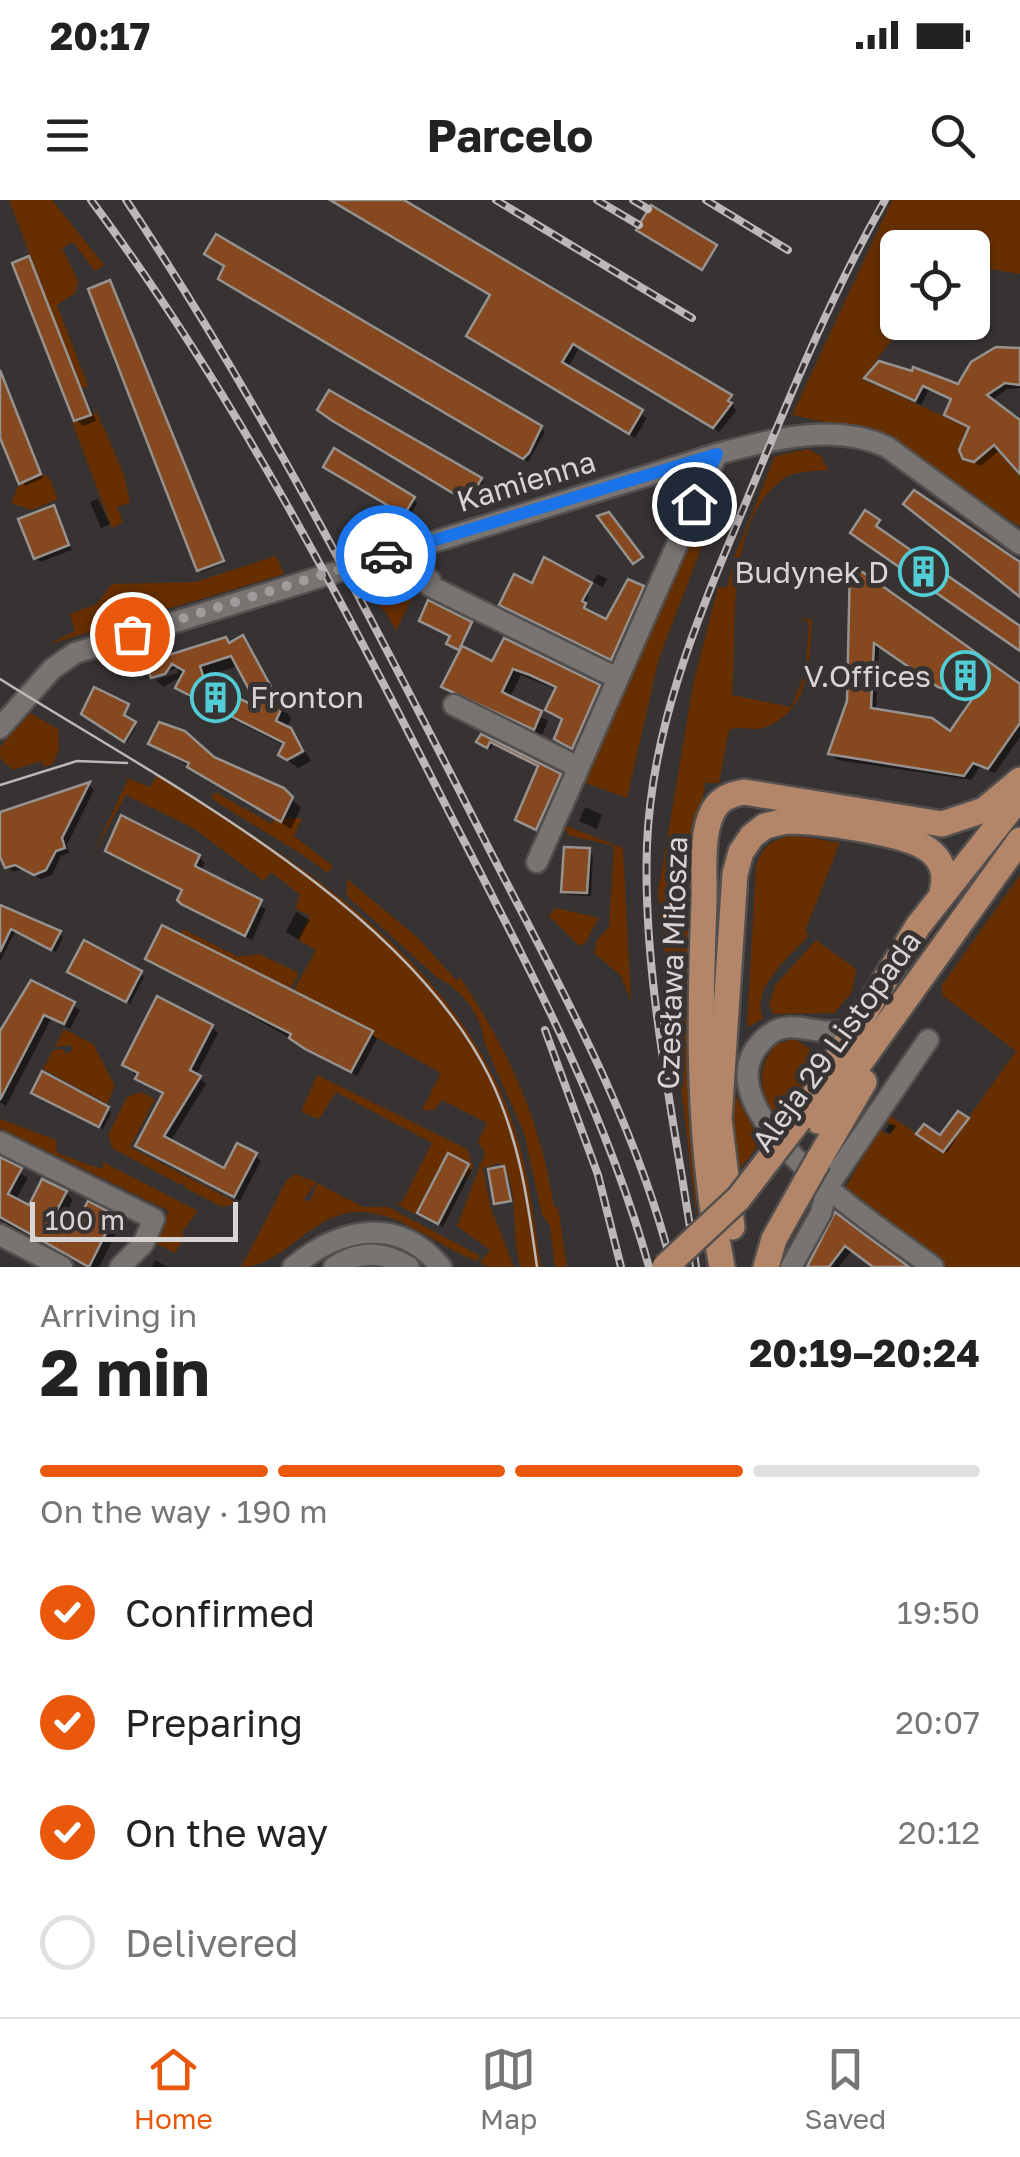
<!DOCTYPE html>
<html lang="en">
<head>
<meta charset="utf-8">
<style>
	:root { --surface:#fff; --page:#f6f6f6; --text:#222; --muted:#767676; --line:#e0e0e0; --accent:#ea580c }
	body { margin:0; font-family:"Golos Text",sans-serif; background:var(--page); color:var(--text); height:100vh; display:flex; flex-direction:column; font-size:38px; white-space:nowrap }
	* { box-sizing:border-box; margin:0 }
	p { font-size:32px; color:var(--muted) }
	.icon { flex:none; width:55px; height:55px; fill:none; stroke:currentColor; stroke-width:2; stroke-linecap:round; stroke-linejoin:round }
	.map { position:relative; height:1067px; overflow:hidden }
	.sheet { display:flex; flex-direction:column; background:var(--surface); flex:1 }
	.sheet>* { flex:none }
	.fabs { position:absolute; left:880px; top:30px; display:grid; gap:20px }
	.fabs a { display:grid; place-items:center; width:110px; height:110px; border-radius:15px; background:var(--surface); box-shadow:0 2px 8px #0004; font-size:50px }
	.scale { position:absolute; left:30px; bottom:25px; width:208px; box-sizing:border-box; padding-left:10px; border:5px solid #d7d5d4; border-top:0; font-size:28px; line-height:35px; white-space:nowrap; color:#d7d5d4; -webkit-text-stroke:8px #373332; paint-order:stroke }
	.pin { position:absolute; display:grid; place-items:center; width:85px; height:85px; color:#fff; margin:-42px; border:5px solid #fff; border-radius:50%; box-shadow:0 2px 10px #0007 }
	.courier { position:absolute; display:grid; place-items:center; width:100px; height:100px; margin:-50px; border:8px solid #1a73e8; border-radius:50%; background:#fff; color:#222; box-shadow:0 2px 12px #0007 }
	.head em { font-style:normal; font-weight:700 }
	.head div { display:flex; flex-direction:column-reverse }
	.head { display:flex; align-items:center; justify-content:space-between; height:170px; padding:0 40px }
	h1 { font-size:65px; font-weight:700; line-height:75px }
	.bar { display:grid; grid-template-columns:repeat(4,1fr); gap:15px 10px; align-content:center; height:120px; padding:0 40px }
	.bar i { height:12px; border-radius:8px; background:var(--line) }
	.bar .on { background:var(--accent) }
	.bar p { grid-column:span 4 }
	ol { padding:0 40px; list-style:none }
	li { display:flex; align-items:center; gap:30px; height:110px }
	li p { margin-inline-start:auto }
	li .icon { padding:10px; border-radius:50%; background:var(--accent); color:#fff; stroke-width:4 }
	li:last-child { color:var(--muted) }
	li i { width:55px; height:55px; border:5px solid var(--line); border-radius:50% }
	.status { display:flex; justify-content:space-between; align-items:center; height:70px; padding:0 50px; background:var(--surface); direction:ltr }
	.status svg { height:28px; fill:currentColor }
	header { display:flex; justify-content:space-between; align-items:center; height:130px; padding:0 40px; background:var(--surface); font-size:45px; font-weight:700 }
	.tabs { display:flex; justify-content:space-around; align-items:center; height:140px; border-top:2px solid var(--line); background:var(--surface); font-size:28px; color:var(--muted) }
	.tabs a { display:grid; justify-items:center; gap:5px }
	.tabs .on { color:var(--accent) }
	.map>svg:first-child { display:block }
</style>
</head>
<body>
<div class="status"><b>20:17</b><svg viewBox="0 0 49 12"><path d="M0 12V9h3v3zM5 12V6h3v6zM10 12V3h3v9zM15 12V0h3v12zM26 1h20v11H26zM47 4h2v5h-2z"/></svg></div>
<header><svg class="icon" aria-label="menu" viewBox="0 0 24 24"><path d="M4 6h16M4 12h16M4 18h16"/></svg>Parcelo<svg class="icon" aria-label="search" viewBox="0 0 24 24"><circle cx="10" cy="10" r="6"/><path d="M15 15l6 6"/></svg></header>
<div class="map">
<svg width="1020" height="1067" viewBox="0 0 1020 1067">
	<rect width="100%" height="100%" fill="#373332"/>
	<g fill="#672f00">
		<polygon points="9,0 52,0 104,65 95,71 73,42 62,48 78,81 75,93 57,105 88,186 81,189"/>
		<polygon points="892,0 1020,0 1020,74 973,66 974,42 968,34 959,37 956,47 898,48 898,122 905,123 862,179 967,227 958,250 962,261 976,262 994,247 1020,277 1020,327 886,235 792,215"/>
		<polygon points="97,212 124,275 130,303 117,307 123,322 112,328 72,222"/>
		<path d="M808 249 821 256 828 270C814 271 794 271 783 279 723 322 738 432 732 495L791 507 805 474 809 423 801 418 812 420C809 462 812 508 766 527 755 532 742 525 729 530L719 583H705L701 609 690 870 697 1021 658 693 693 484 718 387 727 388 734 358 775 256Z"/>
		<polygon points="41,274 49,277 58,299 32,310 11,303 18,286"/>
		<polygon points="702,309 706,336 659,458 627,598 583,582"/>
		<polygon points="276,356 284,374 47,445 75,431 70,414 96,404 112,384 195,382"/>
		<polygon points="401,376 418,385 396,431 387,414 363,389"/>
		<polygon points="30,513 58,529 59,550 53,564 44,567 41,561 13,570 0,558 0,547"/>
		<path d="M114 573 150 587 158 574C290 658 439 748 503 897 526 951 533 1009 541 1067H521C509 1033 522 989 500 963L483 968 490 1006 514 1067H488L480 1062 490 1050 457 1026 485 953 478 942 487 923 442 900 434 910H422L441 873 293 792 316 750 298 740 310 716 295 708 300 695 271 672 264 681 193 628 126 595 94 652 128 579Z"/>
		<path d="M215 592 272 624 274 618H302L294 636 333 666 328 673C291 645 250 624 211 598Z"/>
		<polygon points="564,625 623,648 631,801 621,776 594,753 597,740 609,727 614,646 567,635 568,630 561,632"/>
		<path d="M793 635 840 643 805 731 809 735C790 757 750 787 763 819L747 827 756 666C763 645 772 640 793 635Z"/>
		<polygon points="750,655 735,894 761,942 734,976 728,923 745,664"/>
		<polygon points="1020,675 1020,1067 948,1067 846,987 879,929 888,935 894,928 885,920 889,915 944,952 1016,851 942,795 942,785"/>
		<path d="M347 679 418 738 457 781 460 777C507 848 541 920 554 1007H558L567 1067H555L550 1026 542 1015 524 933 484 842C483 818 461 788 438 778L347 696Z"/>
		<polygon points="555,708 599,718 585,743 579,746 549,716"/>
		<polygon points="183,729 238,757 259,754 299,773 290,790 181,733"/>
		<polygon points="816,740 856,769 852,792 834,813 773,814 769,803 776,784"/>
		<polygon points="64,829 93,844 115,886 107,904 43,869 53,850 63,849 66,854 73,850 70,845 55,847"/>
		<path d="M794 839 809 848 816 861 813 875 778 921C761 895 753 869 777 844Z"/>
		<polygon points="317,875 467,949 473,967 468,978 464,976 470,963 448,952 415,1014 396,1004 402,1002 432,943 336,892 319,919 301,912"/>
		<polygon points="141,892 155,899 130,947 234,1001 231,1005 222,1007 184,987 184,982 181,985 112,948 108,935 127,897"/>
		<polygon points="0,919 56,940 57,953 98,968 103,968 103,962 198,1011 182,1032 184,1038 175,1053 154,1042 169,1011 0,928"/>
		<path d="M295 974 316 982 304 999 310 1002 317 983 363 1007H388L480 1056 477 1061C440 1048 405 1015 364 1012 313 1008 286 1067 241 1067L287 980Z"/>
	</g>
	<g fill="#0007" fill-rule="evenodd">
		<polygon points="330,0 399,0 730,197 736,211 719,232 579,148 568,168 647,218 635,238 475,141 492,97"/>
		<polygon points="28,59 96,221 83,226 77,220"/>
		<polygon points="221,79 541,228 545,232 528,262"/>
		<polygon points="112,85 225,363 202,372 199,370"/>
		<polygon points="1020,151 1020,188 1007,189 991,201 1020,222 1020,270 1001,249 981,266 965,258 971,229 947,215 953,201 929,190 921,205 868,178 959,187"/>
		<polygon points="0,170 43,278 25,286 0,230"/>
		<polygon points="326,216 481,280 487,286 482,295 475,290 468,302"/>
		<polygon points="327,266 413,299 417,303 410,316"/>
		<polygon points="98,299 110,324 101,328 90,302"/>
		<polygon points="53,308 72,350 40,362 36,358"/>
		<path d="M852 368 1020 488V537L995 573 980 567 971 580 837 560 831 554 849 501ZM879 446 946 492 974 501 951 534 876 511Z"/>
		<polygon points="597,374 607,379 603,387 593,382"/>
		<polygon points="590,385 585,412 606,422 642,388 645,391 614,461 504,407 533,386"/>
		<polygon points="471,424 462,449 494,465 597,486 569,549 556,539 564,521 548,510 557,490 521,475 510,498 548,521 542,535 444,486 462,451 451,446"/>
		<path d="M243 438 291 519 286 529 304 548 292 554V560L306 552 311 561 298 568 281 555 285 546 188 497 178 488 185 475 163 487 156 480 178 473 177 468 153 477 149 464ZM239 466 265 514 212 488 208 475Z"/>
		<polygon points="601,489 606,495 580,554 574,551"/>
		<polygon points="127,506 125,519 136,527 127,542 86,516"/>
		<polygon points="482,537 559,576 563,579 540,631 522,622 540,567 494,544 491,549 482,545"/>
		<polygon points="151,543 212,559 282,590 301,608 291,629"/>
		<polygon points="89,585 94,590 67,645 69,653 61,656 52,675 41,679 22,669 13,672 0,658 0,615"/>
		<polygon points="585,607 602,615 597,629 579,621"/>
		<polygon points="107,650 199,657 205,663 200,672 266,709 252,740 190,709 180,700 184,692"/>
		<polygon points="589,651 593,655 591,696 568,695 563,691"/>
		<polygon points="0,707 59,733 63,737 56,752 16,731 0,761"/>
		<polygon points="296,712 310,720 299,740 286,732"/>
		<polygon points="148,758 371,833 377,839 357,876"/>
		<polygon points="140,773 144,777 130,804 75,775"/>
		<polygon points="32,783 80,810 70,829 51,819 6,906 0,902 0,840"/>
		<polygon points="212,827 218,833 196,876 206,884 170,942 226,971 255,955 261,961 240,1001 138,945 165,895 144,884 125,864"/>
		<polygon points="43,874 108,909 111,913 103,929 37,896"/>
		<polygon points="967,920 947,953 922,936 941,938"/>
		<polygon points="890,924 897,925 890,934 885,931"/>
		<polygon points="449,956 472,970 443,1027 420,1013"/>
		<polygon points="0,960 28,978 15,1001 30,1008 66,993 73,1000 61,1024 75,1031 89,1005 121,1024 99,1067 87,1067 0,1020"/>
		<polygon points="836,1016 852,1050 839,1067 808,1067"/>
		<polygon points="155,1060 168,1067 144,1067 152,1067"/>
	</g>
	<g fill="#86491f" stroke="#959290" stroke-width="2.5" fill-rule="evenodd">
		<polygon points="330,0 404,0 732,195 728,201 732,203 713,228 573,144 562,162 643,210 629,234 466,136 490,95"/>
		<polygon points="651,5 717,45 702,70 636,30"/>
		<polygon points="216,34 542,226 529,253 523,259 218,79 224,66 204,54"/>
		<polygon points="29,56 91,215 74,221 12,63"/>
		<polygon points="110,80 224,361 197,371 88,89"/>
		<polygon points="996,147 1020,148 1020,185 1005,183 987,195 1020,220 1020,274 994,245 974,262 963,259 959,250 969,227 944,215 951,199 923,186 915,201 864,178 879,161 912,171 913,167 958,184 971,162"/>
		<polygon points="0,170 41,274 19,284 0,238"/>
		<polygon points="329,190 482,278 475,290 468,286 461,298 331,220 317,210"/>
		<polygon points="334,248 415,297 404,315 323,267"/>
		<polygon points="914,290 1020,362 1020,397 903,304"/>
		<polygon points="54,305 69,345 34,359 18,319"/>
		<polygon points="865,310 880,320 876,326 1020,426 1020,451 850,333"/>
		<polygon points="609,312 643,357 633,364 597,316"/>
		<polygon points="544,357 592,383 582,401 586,403 584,408 606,419 628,379 644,386 611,460 499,405 514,374 532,383"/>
		<path d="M850 363 1020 484V523L988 569 973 563 964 576 828 554 847 501ZM874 443 938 487 973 498 950 531 932 518 871 508Z"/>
		<polygon points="428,400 472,422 459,450 446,444 450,436 419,421"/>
		<path d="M243 435 282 507 276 521 291 528 303 551 287 560 278 555 284 543 175 488 184 471 172 464 165 474 151 478 146 462 226 437 229 443ZM231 456 259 508 205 482 200 466Z"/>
		<polygon points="504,438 600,485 572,549 554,539 562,519 545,510 556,487 530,475 513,469 502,492 542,511 534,530 441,487 462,446 492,461"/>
		<polygon points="94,487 129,504 124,515 136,522 124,542 81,514"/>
		<polygon points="159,522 185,531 214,557 284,588 293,597 281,622 187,567 189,563 148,544"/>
		<polygon points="481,534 561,574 536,630 515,620 538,566 490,542 487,548 476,542"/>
		<polygon points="90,582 62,638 65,648 56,651 46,670 34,675 15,665 5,668 0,657 0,612"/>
		<polygon points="121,615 200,655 195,666 262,700 245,736 181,704 177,700 182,690 105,651"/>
		<polygon points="564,647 590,648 587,693 561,692"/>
		<polygon points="0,705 61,731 51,750 11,729 0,752"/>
		<polygon points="162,725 373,831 351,872 305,849 289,838 291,834 145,759"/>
		<polygon points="84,740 142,771 126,802 67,772"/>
		<polygon points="31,780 75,802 64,824 44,815 0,900 0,831"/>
		<polygon points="157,796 213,825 190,870 201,876 164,936 224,968 237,943 257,953 234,997 135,946 163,893 135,879 138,873 122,865"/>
		<polygon points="42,871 109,907 99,927 31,893"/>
		<polygon points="958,911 969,918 943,952 916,934 924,924 940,935"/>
		<polygon points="448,953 469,964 438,1024 417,1013"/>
		<polygon points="0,957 22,968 8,994 29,1005 42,979 67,991 53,1018 74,1028 88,1001 115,1015 89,1067 0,1017"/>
		<polygon points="504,966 511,1001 494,1004 488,969"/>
		<polygon points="835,1012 867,1036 909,1067 873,1067 845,1046 829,1067 807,1067"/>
	</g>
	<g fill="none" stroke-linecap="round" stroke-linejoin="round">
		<defs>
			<g id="minor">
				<polyline points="430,380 430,386 617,478"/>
				<polyline points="454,505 578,567"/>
				<path d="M0 528 52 469 75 453 717 254C771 240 834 222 887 247L1020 344"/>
				<polyline points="537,662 717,254"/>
				<path d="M857 825C825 844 796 815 770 834 680 903 887 1032 933 1067"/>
				<polyline points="0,942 154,1019 143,1044 120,1067"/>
				<polyline points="0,1035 62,1067"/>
				<path d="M293 1067C339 1028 398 1015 441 1067"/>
				<path d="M334 1067C359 1050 384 1051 409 1067"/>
				<polyline points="791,1067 821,1013 828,986 928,840"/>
			</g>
			<g id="major">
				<polyline points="799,920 918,726 1020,597"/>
				<polyline points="818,921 1020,640"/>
				<polyline points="818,961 864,882"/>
				<path d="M732 1027 719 919 735 674 741 652 752 636 765 626 786 621C816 621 908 632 930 651 944 662 946 676 942 693"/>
				<path d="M722 1067C698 939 699 831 704 702 705 675 700 635 713 611 719 599 731 594 744 592L942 624 984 610 1020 580"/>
				<polyline points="766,1067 774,1039 802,989"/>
			</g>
		</defs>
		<use href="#minor" stroke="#524f4e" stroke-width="25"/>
		<use href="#major" stroke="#524f4e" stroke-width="30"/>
		<use href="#minor" stroke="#777472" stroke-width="20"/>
		<use href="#major" stroke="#b3866a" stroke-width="25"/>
		<g stroke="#bbb8b7" stroke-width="2.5">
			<path d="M0 479C159 579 404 704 489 876 519 937 528 1001 537 1067"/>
			<polyline points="0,585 77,561 127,563"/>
		</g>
		<defs>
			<g id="rail">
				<path d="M91 0C233 191 342 400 449 612 525 760 604 906 649 1067"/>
				<path d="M126 0C262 204 373 421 484 639 555 778 634 915 672 1067"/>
				<polyline points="496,0 692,118"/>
				<polyline points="597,0 639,25"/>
				<polyline points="633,0 648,9"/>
				<polyline points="706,0 788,50"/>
				<polyline points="545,830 598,975 621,1067"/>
				<path d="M696 1067C677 932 642 780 647 645 652 518 704 404 751 290 792 191 832 93 885 0"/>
			</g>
		</defs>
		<use href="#rail" stroke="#bbb8b7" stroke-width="8"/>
		<use href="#rail" stroke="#373332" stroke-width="4" stroke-dasharray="11" stroke-linecap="butt"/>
		<defs>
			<g id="major-bridge">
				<polyline points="802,989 818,961"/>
				<polyline points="665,1067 739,998 799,920"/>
			</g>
		</defs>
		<use href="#major-bridge" stroke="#524f4e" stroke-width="30" stroke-linecap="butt"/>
		<use href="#major-bridge" stroke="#b3866a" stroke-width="25"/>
	</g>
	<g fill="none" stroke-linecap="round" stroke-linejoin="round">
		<polyline stroke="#9f9c9b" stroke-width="10" stroke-dasharray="0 18" points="132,434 386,355"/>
		<polyline stroke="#1a73e8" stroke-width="12" points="386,355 717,254 694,304"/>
	</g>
	<defs>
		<symbol id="building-ring" viewBox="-11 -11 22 22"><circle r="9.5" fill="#373332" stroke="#52ccd5" stroke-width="1.5"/><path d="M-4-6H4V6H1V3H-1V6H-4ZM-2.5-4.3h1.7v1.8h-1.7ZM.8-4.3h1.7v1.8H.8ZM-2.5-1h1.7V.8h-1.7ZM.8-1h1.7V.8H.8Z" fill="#52ccd5"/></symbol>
	</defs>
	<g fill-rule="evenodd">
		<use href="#building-ring" x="896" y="344" width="55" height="55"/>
		<use href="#building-ring" x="938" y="448" width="55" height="55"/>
		<use href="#building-ring" x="188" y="470" width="55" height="55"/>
	</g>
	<g text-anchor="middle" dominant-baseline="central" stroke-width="10" stroke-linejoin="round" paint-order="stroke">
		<g font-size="30" fill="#d7d5d4" stroke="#373332">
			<text transform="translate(526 281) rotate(-17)">Kamienna</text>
			<text transform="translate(672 763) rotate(-88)">Czesława Miłosza</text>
			<text transform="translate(836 841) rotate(-54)">Aleja 29 Listopada</text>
		</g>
		<g font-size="30" fill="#d7d5d4" stroke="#373332" text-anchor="end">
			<text x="889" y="372">Budynek D</text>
			<text x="931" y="476">V.Offices</text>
			<text x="250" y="497" text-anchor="start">Fronton</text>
		</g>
	</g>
</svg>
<div class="fabs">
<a><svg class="icon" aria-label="locate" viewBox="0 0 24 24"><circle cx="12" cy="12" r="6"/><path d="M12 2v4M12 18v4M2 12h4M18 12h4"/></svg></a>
</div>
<div class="scale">100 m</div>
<div class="pin" style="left:132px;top:434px;background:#ea580c"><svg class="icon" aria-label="bag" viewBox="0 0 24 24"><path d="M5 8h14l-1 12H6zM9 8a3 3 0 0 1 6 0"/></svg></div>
<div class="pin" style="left:694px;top:304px;background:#1f2937"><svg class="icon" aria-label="home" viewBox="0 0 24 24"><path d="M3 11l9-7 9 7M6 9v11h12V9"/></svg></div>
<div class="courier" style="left:386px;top:355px"><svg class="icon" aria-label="car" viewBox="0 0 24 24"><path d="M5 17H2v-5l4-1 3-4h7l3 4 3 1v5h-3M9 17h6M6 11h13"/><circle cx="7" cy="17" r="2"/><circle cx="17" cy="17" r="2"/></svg></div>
</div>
<section class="sheet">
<div class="head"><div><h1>2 min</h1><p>Arriving in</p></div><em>20:19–20:24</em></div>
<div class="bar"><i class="on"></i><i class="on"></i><i class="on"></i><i></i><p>On the way · 190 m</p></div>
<ol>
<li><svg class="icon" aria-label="check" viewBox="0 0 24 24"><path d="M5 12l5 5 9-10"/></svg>Confirmed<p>19:50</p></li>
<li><svg class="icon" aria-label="check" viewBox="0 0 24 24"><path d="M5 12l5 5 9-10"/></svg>Preparing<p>20:07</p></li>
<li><svg class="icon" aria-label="check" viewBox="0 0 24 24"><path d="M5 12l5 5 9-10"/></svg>On the way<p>20:12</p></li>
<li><i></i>Delivered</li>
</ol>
</section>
<nav class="tabs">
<a class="on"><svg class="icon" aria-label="home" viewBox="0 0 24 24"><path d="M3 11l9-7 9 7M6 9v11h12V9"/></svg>Home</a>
<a><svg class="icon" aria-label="map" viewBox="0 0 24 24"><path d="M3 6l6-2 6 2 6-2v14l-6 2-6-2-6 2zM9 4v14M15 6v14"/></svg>Map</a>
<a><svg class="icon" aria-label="saved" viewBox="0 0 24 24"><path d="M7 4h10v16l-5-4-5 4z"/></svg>Saved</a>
</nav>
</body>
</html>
